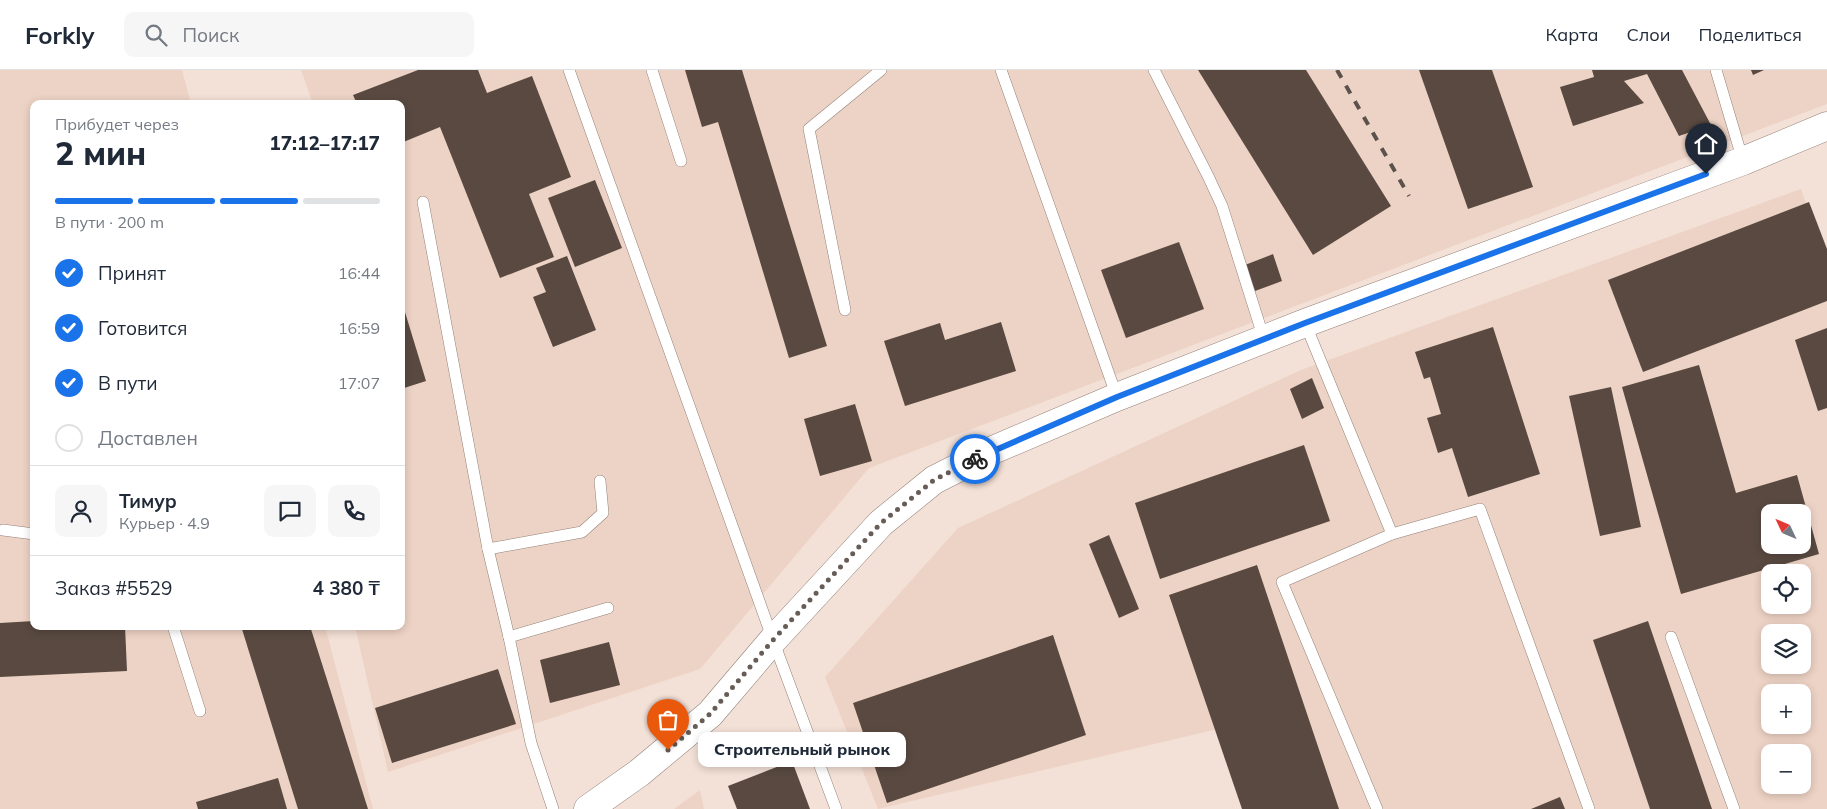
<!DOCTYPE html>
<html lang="ru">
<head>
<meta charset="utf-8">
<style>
	:root { --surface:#fff; --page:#f6f6f7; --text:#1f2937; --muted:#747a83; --line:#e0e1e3; --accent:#1a73e8 }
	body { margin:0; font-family:Mulish,sans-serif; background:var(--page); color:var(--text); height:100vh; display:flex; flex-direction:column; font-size:19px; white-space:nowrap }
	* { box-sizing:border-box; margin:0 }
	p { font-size:16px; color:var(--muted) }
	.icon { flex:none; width:28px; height:28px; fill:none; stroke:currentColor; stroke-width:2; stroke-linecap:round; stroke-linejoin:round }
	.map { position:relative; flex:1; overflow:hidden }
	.sheet { position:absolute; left:30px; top:30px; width:375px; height:530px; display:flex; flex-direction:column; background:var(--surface); border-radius:10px; box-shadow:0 2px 8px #0003 }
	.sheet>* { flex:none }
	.needle { width:32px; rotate:314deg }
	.fabs { position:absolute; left:1761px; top:434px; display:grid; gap:10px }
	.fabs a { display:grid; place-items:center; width:50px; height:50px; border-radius:10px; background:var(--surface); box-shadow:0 2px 8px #0003; font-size:25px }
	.pin { position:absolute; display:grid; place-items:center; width:42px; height:42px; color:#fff; margin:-51px -21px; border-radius:50% 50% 50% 0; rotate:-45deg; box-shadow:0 0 5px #0007 }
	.pin .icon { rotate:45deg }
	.courier { position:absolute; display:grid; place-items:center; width:50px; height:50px; margin:-25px; border:4px solid #1a73e8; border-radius:50%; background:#fff; color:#222; box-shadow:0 1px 6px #0007 }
	.bubble { position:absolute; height:35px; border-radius:10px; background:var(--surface); box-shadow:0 2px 8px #0003; font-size:16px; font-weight:800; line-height:35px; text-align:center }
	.head em { font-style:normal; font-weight:800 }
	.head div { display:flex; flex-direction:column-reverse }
	.head { display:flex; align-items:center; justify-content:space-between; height:85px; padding:0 25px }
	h1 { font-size:32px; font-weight:800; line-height:38px }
	.bar { display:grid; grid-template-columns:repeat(4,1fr); gap:8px 5px; align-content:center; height:60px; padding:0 25px }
	.bar i { height:6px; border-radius:4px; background:var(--line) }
	.bar .selected { background:var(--accent) }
	.bar p { grid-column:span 4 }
	.line { display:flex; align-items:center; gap:12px; padding:0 25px; border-top:1px solid var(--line) }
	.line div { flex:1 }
	.round { display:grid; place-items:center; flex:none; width:52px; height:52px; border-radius:10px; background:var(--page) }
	ol { padding:0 25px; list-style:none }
	li { display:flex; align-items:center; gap:15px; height:55px }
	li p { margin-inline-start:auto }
	li .icon { padding:5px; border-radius:50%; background:var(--accent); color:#fff; stroke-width:4 }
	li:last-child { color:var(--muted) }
	li i { width:28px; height:28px; border:2px solid var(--line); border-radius:50% }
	header { display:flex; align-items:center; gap:30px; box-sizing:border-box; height:70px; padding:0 25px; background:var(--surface); border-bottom:1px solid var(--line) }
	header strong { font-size:24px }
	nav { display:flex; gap:28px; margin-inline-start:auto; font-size:18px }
	.search { width:350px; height:45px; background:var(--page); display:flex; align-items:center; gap:12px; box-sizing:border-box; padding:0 18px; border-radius:10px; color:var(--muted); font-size:19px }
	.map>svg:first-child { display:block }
</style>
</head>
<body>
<header>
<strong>Forkly</strong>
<div class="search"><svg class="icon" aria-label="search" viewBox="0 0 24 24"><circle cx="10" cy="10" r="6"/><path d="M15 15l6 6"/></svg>Поиск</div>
<nav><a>Карта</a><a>Слои</a><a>Поделиться</a></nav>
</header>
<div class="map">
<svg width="1827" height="739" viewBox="0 0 1827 739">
	<rect width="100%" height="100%" fill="#f3e0d6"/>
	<g fill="#edd3c5" fill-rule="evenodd">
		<polygon points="0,0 182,0 191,34 34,34 34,556 325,556 373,739 0,739"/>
		<polygon points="301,0 1827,0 1827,34 869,398 700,599 388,702 355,556 401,556 401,34 313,34"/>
		<path d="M1801 119 1827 191V739H1252L1222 658 878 739 825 607 958 458 1301 300ZM1770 442H1802V475H1770ZM1770 502H1802V535H1770ZM1770 562H1802V595H1770ZM1770 622H1802V655H1770ZM1770 682H1802V715H1770Z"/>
		<polygon points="700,720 704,739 674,739"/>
	</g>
	<g fill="#594941" fill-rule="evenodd">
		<polygon points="418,0 478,0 487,23 532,6 571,107 529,124 554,187 500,208 440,57 401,73 401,34 357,34 353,25"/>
		<polygon points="685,0 742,0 827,276 789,288 718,52 702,57"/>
		<polygon points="1198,0 1306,0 1391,136 1313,185"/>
		<polygon points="1419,0 1492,0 1533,117 1468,139"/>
		<polygon points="1592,0 1682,0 1711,55 1679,66 1647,4 1624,11 1644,33 1573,56 1560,17 1594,7"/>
		<polygon points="1751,0 1764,0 1753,5"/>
		<polygon points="595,110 622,178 575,197 548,128"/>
		<polygon points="1809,132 1827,179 1827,231 1643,302 1608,210"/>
		<polygon points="1179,172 1204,239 1126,268 1101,200"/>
		<polygon points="1273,184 1282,211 1255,221 1245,195"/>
		<polygon points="567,186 596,260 553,277 533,227 546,222 536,198"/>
		<polygon points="401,229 426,311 401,319"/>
		<polygon points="1001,252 1016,301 905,336 884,271 940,253 945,270"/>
		<polygon points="1493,257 1540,404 1468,427 1452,378 1438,383 1427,348 1441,344 1430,307 1424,309 1415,282"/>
		<polygon points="1827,258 1827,338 1818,341 1795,270"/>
		<path d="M1699 295 1736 423 1797 405 1819 484 1681 524 1622 317ZM1770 442H1802V475H1770Z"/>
		<polygon points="1312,308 1324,338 1302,349 1290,319"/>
		<polygon points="1611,317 1641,457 1600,466 1569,326"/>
		<polygon points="855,334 872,391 820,406 804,349"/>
		<polygon points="1304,375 1330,451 1160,509 1135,433"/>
		<polygon points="1109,465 1139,539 1119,548 1089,474"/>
		<polygon points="1257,495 1339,739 1242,739 1169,525"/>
		<polygon points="34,551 34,556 125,556 127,601 0,607 0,553"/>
		<polygon points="1648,551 1712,739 1650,739 1593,570"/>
		<polygon points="241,556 310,556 368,739 298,739"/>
		<polygon points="1053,565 1086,665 887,733 853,633"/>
		<polygon points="609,572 620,615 550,633 540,590"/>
		<polygon points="498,599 516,654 392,693 375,638"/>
		<polygon points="792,691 810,739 737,739 728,716"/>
		<polygon points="278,708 287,739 198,739 196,732"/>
		<polygon points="1560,727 1565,739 1531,739"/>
	</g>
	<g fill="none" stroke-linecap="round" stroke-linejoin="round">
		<defs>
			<g id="service">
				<polyline points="569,0 773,570 836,739"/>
				<polyline points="652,0 681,91"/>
				<polyline points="1001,0 1117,327"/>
				<polyline points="1154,0 1208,106 1222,136 1264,269"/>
				<polyline points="1716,0 1743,91"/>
				<polyline points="423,132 488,479 509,567 531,673 553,739"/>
				<polyline points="845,240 809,59 881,0"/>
				<polyline points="1305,253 1392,464 1480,439 1589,739"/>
				<polyline points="3,460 34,464"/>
				<polyline points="488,479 582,462 603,443 600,411"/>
				<polyline points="173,556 200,641"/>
				<polyline points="509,567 608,538"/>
				<polyline points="1671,567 1734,739"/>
				<polyline points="1377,739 1282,512 1392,464"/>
			</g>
			<polyline id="tertiary" points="588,739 639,703 710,644 773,570 881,453 934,410 993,380 1117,327 1305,253 1743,91 1827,56"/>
		</defs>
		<use href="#service" stroke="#938178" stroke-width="12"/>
		<use href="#tertiary" stroke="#938178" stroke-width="29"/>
		<use href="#service" stroke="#fff" stroke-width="11"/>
		<use href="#tertiary" stroke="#fff" stroke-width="28"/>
		<polyline stroke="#5c524c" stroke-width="4" stroke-dasharray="9 9" stroke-linecap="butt" points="1337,0 1409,126"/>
	</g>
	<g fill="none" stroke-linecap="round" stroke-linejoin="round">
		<polyline stroke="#675c56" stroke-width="5" stroke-dasharray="0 9" points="668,680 710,644 773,570 881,453 934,410 975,389"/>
		<polyline stroke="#1a73e8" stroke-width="6" points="975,389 1117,327 1305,253 1706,104"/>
	</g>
</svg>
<div class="fabs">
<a><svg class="needle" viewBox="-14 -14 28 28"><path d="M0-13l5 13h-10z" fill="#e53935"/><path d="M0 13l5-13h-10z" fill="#747a83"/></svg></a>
<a><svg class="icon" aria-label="locate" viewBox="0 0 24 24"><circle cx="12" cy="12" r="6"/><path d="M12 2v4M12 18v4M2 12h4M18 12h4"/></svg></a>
<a><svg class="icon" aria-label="layers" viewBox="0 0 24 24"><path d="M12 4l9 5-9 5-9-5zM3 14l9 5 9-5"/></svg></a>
<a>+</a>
<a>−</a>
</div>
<div class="pin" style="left:668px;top:680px;background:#ea580c"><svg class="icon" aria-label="bag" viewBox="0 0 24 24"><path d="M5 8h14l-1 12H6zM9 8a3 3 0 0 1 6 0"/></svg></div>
<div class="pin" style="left:1706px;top:104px;background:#1f2937"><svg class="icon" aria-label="home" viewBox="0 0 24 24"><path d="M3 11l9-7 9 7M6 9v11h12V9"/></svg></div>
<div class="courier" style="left:975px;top:389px"><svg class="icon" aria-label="bike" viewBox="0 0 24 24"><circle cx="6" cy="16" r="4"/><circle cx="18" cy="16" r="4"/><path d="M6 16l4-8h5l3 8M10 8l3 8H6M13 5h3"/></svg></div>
<div class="bubble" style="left:698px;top:662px;width:208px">Строительный рынок</div>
<section class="sheet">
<div class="head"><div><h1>2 мин</h1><p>Прибудет через</p></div><em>17:12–17:17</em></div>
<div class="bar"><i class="selected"></i><i class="selected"></i><i class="selected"></i><i></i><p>В пути · 200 m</p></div>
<ol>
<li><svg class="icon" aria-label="check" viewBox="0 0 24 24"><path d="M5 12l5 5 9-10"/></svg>Принят<p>16:44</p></li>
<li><svg class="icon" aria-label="check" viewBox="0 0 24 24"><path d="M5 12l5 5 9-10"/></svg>Готовится<p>16:59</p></li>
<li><svg class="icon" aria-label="check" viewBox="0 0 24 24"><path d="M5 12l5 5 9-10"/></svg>В пути<p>17:07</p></li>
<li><i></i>Доставлен</li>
</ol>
<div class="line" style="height:90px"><a class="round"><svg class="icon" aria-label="person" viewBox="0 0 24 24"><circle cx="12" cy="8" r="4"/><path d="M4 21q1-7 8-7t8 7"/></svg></a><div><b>Тимур</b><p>Курьер · 4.9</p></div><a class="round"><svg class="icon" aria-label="chat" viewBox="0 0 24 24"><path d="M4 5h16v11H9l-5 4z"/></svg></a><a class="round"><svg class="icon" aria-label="phone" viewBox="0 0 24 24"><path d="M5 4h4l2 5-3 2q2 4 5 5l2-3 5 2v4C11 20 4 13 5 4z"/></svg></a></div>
<div class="line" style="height:65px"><div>Заказ #5529</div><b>4 380 ₸</b></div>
</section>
</div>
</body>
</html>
